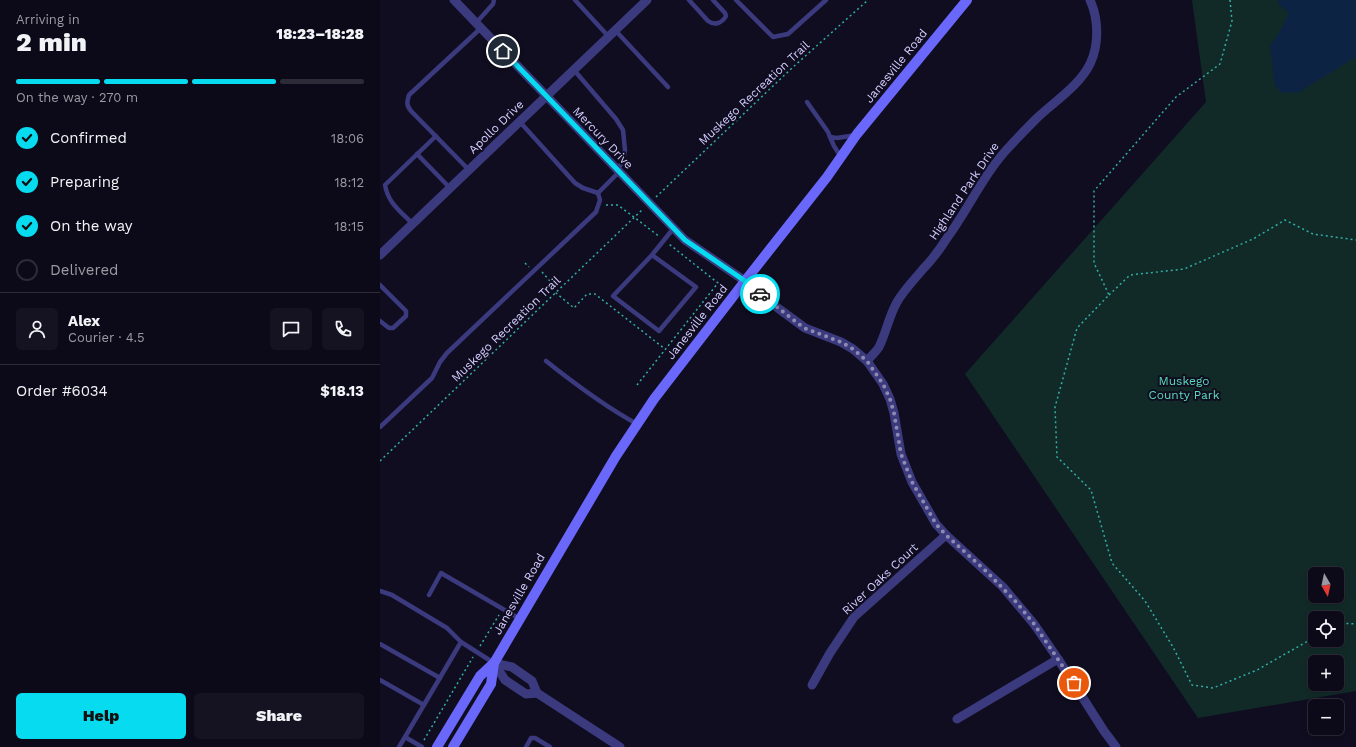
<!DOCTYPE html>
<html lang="en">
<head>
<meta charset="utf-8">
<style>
	:root { --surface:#0c0a18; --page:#151321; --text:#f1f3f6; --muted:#9a9aa2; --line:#2c2b37; --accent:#07dbf0 }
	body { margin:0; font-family:"Work Sans",sans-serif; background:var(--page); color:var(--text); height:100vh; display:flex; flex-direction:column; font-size:15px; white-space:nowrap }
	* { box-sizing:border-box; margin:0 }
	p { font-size:13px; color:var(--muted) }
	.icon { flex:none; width:22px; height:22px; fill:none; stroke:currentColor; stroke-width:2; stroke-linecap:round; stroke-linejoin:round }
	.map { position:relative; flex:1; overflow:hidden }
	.side { display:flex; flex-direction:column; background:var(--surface); width:380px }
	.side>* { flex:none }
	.needle { width:26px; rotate:171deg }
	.fabs { position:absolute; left:928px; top:567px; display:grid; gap:8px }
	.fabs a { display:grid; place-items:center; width:36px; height:36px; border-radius:6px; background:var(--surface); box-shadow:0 2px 6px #0003,0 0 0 1px var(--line); font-size:20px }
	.pin { position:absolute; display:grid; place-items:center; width:34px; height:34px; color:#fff; margin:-17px; border:2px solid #fff; border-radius:50%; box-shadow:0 1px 4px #0007 }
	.courier { position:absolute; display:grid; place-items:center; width:40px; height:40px; margin:-20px; border:3px solid #07dbf0; border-radius:50%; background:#fff; color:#222; box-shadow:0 1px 5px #0007 }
	.overview em { font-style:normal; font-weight:800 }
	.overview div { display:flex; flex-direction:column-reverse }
	.overview { display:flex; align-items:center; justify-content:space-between; height:68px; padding:0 16px }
	h1 { font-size:26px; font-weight:800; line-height:30px }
	.bar { display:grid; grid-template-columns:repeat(4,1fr); gap:6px 4px; align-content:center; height:48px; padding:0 16px }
	.bar i { height:5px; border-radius:3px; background:var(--line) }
	.bar .selected { background:var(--accent) }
	.bar p { grid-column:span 4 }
	.line { display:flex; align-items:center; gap:10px; padding:0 16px; border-top:1px solid var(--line) }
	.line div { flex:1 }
	.round { display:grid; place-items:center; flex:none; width:42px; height:42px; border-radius:6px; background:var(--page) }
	ol { padding:0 16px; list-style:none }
	li { display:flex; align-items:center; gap:12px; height:44px }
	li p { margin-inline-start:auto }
	li .icon { padding:4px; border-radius:50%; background:var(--accent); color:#111; stroke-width:4 }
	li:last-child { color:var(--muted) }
	li i { width:22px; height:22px; border:2px solid var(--line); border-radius:50% }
	.primary-button { display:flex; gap:8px; margin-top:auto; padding:8px 16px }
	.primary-button a { flex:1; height:46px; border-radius:6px; background:var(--accent); color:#111; font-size:16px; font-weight:800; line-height:46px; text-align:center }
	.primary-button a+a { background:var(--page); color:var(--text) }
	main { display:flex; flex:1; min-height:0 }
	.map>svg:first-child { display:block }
</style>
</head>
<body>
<main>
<section class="side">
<div class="overview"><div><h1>2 min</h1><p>Arriving in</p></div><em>18:23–18:28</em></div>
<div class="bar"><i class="selected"></i><i class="selected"></i><i class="selected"></i><i></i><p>On the way · 270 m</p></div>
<ol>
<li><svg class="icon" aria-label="check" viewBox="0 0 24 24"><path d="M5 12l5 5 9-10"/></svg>Confirmed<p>18:06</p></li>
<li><svg class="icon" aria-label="check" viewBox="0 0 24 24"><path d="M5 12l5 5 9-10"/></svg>Preparing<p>18:12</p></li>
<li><svg class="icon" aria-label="check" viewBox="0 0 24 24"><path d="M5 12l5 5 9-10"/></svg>On the way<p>18:15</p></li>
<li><i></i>Delivered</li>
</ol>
<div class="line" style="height:72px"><a class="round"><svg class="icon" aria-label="person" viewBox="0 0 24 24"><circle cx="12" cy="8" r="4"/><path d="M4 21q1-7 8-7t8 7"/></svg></a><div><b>Alex</b><p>Courier · 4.5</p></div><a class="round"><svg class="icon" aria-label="chat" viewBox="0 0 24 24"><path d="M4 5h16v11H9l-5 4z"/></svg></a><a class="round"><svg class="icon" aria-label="phone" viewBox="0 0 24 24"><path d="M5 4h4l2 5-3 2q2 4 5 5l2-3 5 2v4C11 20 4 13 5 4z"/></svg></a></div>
<div class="line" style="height:52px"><div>Order #6034</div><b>$18.13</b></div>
<div class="primary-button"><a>Help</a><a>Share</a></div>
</section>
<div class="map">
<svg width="976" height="747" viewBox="0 0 976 747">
	<rect width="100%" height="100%" fill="#100d20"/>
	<path fill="#112a28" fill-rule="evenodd" d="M812 0H976V691L818 718 585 374 826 102ZM935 574H957V596H935ZM935 618H957V640H935ZM935 662H957V684H935Z"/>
	<polygon fill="#0d2344" points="898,0 976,0 976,57 919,92 902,93 895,86 890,46 899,33 909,13 898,3"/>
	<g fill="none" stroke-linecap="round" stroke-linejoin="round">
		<g stroke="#31aea5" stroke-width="1.5" stroke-dasharray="2 3" stroke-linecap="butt">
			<polyline points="850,0 852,21 840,64 796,97 714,191 714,263 729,295 697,328 675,407 677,457 711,490 732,563 765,601 793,647 812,685 833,688 877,670 935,637"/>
			<polyline points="276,197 412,68 488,0"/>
			<polyline points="226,205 238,205 280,237"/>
			<polyline points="145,263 149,267"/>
			<polyline points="162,272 170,281 176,293 194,308 207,294 215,294 285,349"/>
			<polyline points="729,295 750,275 804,269 873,239 905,220 933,234 976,240"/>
			<polyline points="257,385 338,283 289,244"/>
			<polyline points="0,461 263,209"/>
			<polyline points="957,625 960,623 976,624"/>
			<polyline points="100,646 119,615"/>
			<polyline points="44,740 93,657"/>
		</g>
		<g stroke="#3b3a7e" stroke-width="4.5">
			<polyline points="195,0 229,37"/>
			<path d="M309 0 328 21C335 26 342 23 346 16L345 13 333 0"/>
			<polyline points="356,0 393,37 408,34 446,0"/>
			<polyline points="96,23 113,4 114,0"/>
			<polyline points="235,30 288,87"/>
			<polyline points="194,70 236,119 243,130 245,150 243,161 237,170"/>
			<polyline points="427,102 448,132 450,137"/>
			<polyline points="140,122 195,183 203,188 218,193"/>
			<polyline points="37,154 70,188"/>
			<polyline points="461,157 454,146 450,137 457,138 476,135"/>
			<path d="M89 170 31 111C26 105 27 102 29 95L101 28"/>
			<path d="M33 224C20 211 8 203 5 185L56 136"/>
			<polyline points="272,255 316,287 279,331 233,296 272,255 293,229"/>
			<polyline points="0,285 26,311 26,316 13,328 9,328 0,321"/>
			<path d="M166 361C195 384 224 406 257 424"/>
			<polyline points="0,427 52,378 60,362 67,353 216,212 220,200 218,193 239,172"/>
			<polyline points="0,591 12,595 67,628 81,642 114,663"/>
			<polyline points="49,595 61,573 140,619"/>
			<polyline points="0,644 60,678"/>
			<polyline points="0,680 44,705"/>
			<polyline points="25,737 81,642"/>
			<polyline points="19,747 25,737 42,747"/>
			<polyline points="146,747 151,738 155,738 170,747"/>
		</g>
		<g stroke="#3b3a7e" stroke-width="9">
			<polyline points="74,0 305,240 365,281 380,295 425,328 461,342 473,349 487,361 503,384 510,399 514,413 521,454 532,482 556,524 566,535 623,587 654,624 678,659 724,731 736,747"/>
			<polyline points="0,255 267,0"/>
			<path d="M487 361C491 356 496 352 499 347 506 333 509 316 517 302 524 290 534 280 543 269 552 260 560 249 567 238 589 208 604 173 630 146 639 136 648 127 657 118 675 101 699 86 710 64 719 45 719 20 710 0"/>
			<polyline points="114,663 132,667 152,681 157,693 240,747"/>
			<polyline points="114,663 125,680 146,694 157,693"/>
			<polyline points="432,685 450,653 474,617 566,535"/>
			<polyline points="577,719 678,659"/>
		</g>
		<g stroke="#6a67fb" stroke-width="10">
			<polyline points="57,747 100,676 114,663 236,456 274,399 365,281 447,177 477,134 587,0"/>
			<polyline points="73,747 111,684 114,663"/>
		</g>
	</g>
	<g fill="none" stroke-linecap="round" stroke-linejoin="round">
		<polyline stroke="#8e8ab0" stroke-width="4" stroke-dasharray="0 7.2" points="380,294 424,328 461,342 473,349 487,361 503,384 510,399 514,413 521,454 532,482 556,524 566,535 607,572 637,603 654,624 694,683"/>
		<polyline stroke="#07dbf0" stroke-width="5" points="123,51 305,240 365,281 380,294"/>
	</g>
	<g text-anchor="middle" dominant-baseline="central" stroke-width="4" stroke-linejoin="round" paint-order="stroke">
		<g font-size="12" fill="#d2cdfe" stroke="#100d20">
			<text transform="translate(516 66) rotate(-51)">Janesville Road</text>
			<text transform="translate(374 93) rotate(-43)">Muskego Recreation Trail</text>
			<text transform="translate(116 127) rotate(-44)">Apollo Drive</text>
			<text transform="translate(223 138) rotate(46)">Mercury Drive</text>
			<text transform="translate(584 191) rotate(-56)">Highland Park Drive</text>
			<text transform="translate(317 322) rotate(-52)">Janesville Road</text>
			<text transform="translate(126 329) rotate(-44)">Muskego Recreation Trail</text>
			<text transform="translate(500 579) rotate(-43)">River Oaks Court</text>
			<text transform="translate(139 594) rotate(-60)">Janesville Road</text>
		</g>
		<g font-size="12" fill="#5cdbba" stroke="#100d20">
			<text x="804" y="381">Muskego<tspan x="804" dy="14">County Park</tspan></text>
		</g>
	</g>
</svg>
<div class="fabs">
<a><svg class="needle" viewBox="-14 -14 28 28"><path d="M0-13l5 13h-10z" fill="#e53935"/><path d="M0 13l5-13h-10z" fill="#9a9aa2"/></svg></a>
<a><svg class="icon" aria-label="locate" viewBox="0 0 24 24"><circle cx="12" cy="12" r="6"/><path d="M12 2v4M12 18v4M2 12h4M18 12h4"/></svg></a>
<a>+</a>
<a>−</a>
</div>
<div class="pin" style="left:694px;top:683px;background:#ea580c"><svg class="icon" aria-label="bag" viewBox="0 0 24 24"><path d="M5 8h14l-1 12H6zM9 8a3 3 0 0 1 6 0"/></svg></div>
<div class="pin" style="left:123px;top:51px;background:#1f2937"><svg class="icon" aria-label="home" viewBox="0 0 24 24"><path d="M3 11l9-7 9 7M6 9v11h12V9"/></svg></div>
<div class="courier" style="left:380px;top:294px"><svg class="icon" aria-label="car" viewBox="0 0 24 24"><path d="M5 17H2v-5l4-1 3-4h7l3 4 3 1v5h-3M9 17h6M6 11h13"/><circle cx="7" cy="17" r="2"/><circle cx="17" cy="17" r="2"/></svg></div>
</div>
</main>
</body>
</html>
